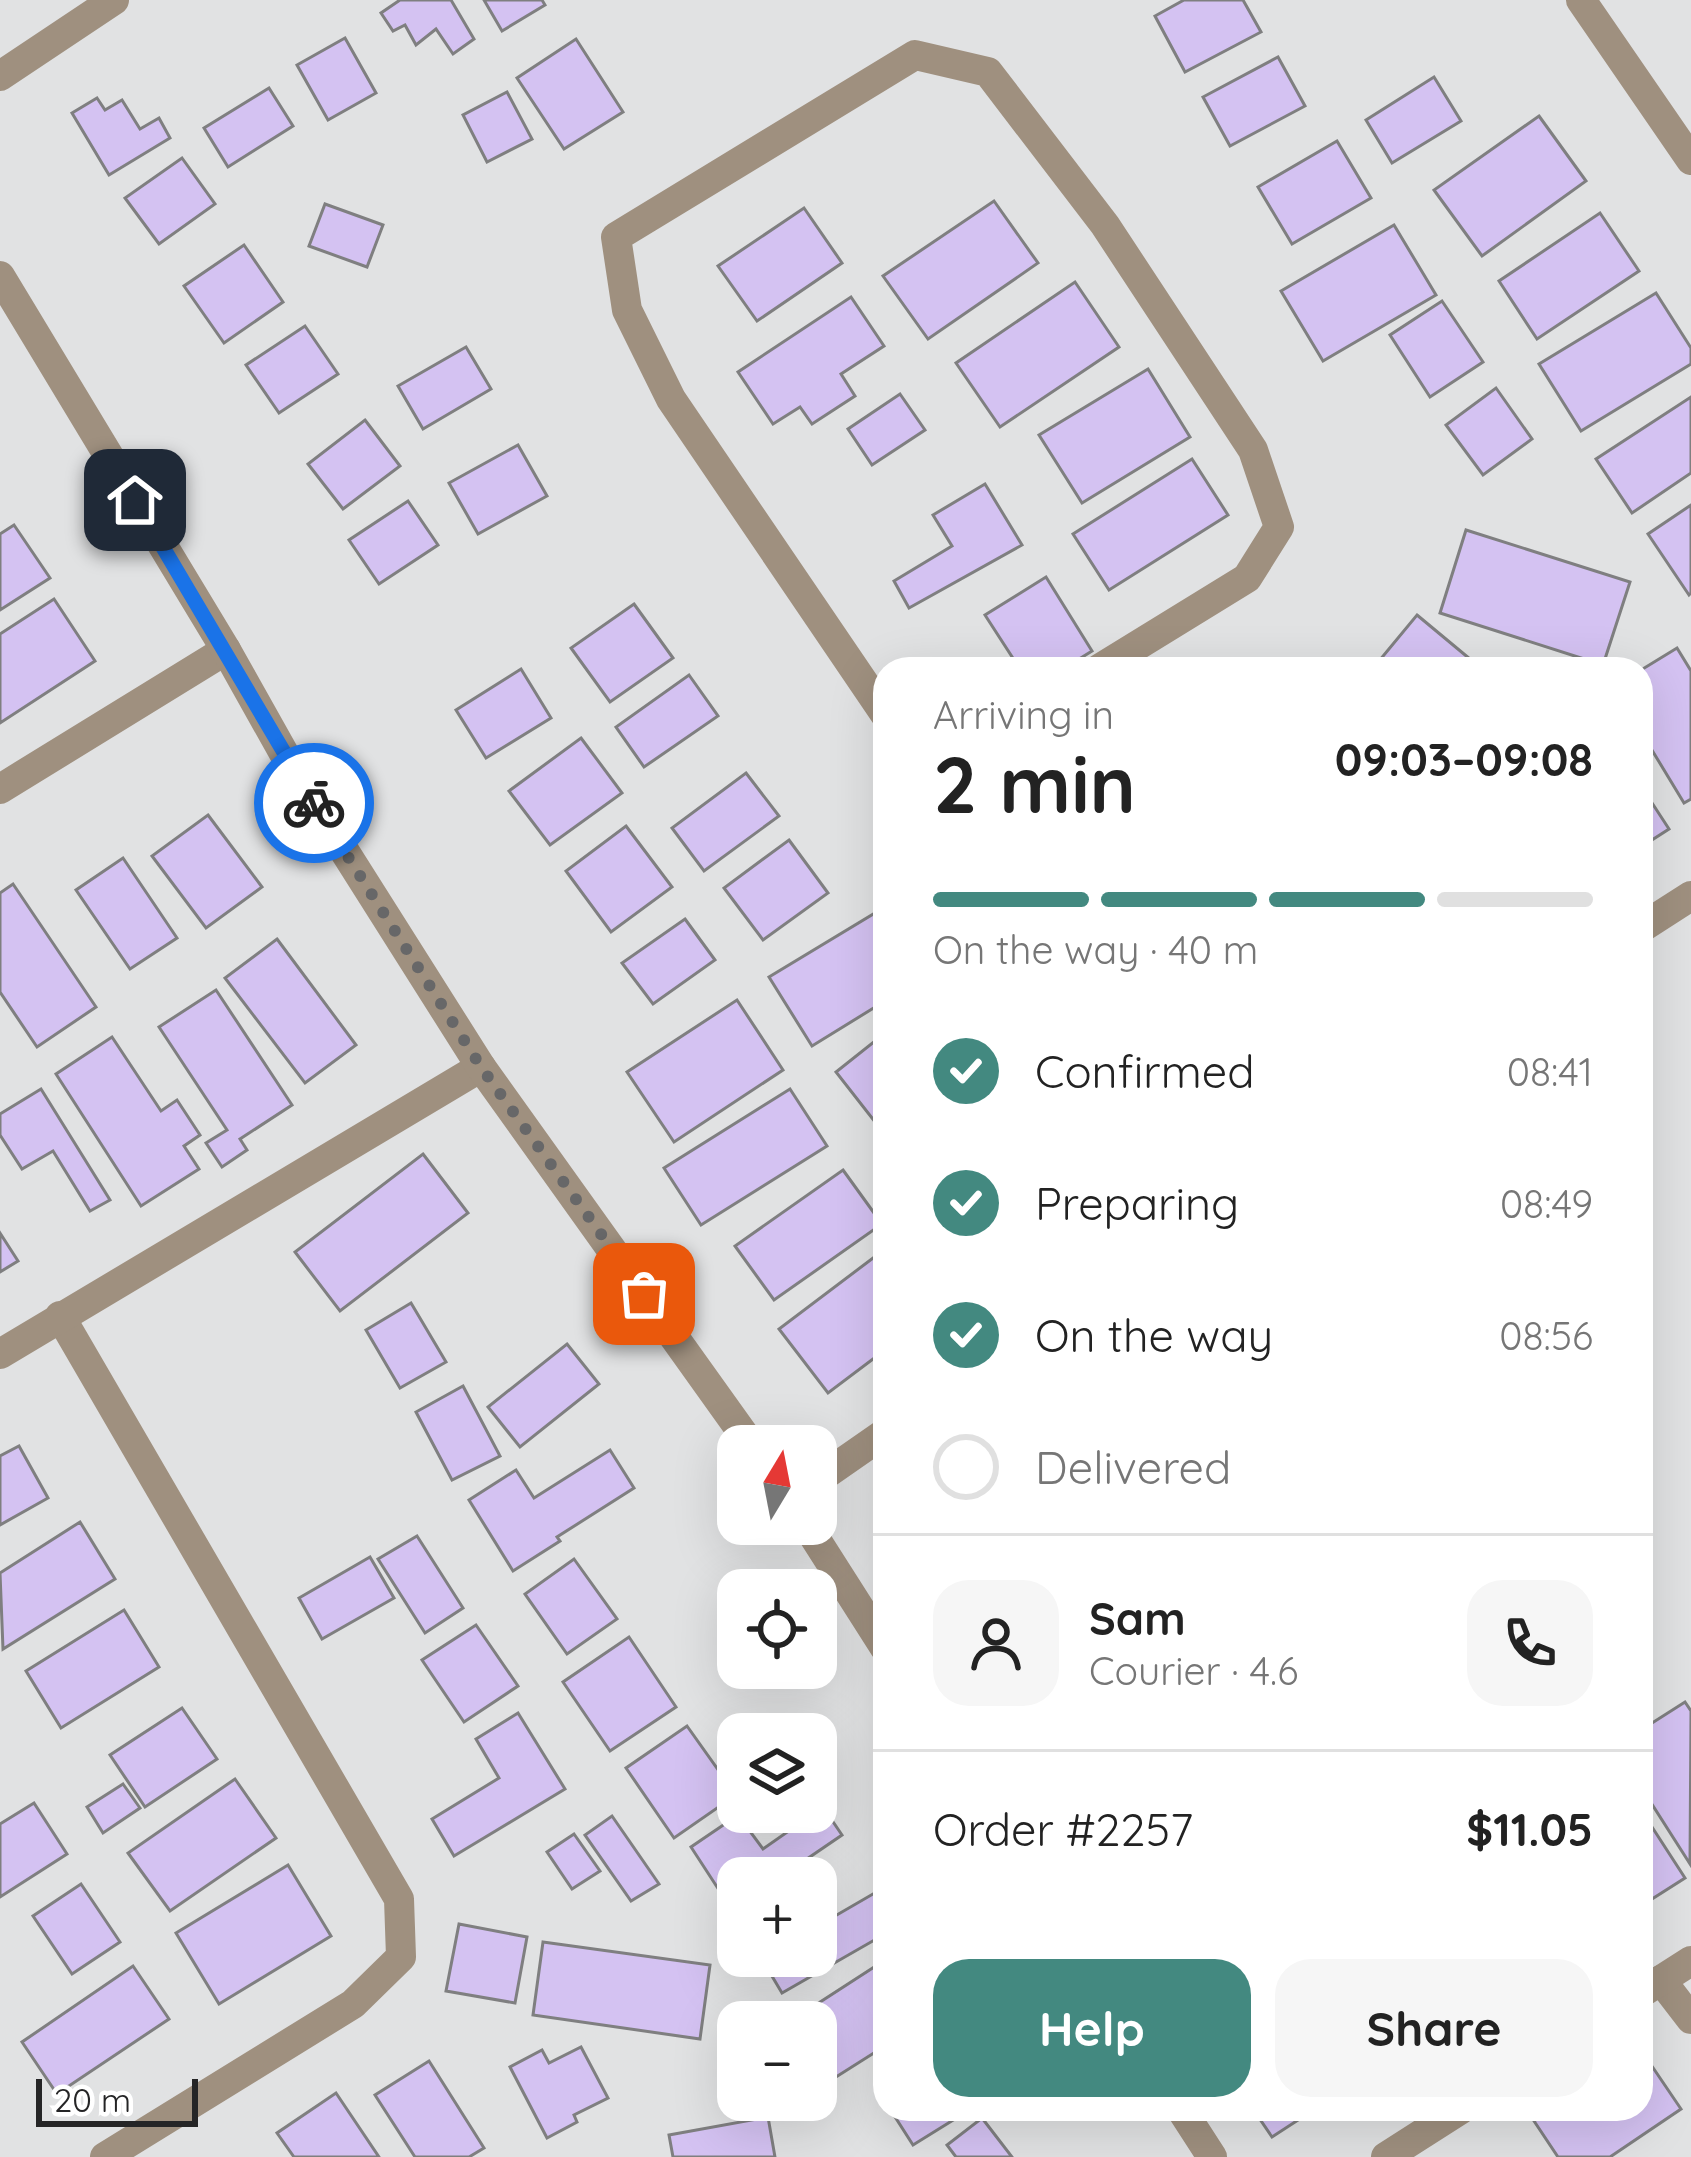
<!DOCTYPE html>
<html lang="en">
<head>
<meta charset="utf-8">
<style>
	:root { --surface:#fff; --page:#f6f6f6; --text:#222; --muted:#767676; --line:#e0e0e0; --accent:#438980 }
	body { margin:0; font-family:Quicksand,sans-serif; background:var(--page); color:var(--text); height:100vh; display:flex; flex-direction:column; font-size:45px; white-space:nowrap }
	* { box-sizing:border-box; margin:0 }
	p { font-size:39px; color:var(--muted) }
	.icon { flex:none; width:66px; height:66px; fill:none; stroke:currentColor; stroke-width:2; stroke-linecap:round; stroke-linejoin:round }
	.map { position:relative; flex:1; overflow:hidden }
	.panel { position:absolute; left:873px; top:657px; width:780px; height:1464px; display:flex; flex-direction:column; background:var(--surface); border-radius:36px; box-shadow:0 12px 48px #0002 }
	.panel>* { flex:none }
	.needle { width:78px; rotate:10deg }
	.tools { position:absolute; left:717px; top:1425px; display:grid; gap:24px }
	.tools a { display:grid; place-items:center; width:120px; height:120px; border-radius:24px; background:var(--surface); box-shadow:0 12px 48px #0002; font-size:60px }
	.scale { position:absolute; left:36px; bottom:30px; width:162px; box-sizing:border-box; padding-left:12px; border:6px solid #252526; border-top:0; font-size:33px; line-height:42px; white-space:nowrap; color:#252526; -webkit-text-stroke:9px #fff; paint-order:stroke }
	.pin { position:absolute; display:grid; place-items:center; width:102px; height:102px; color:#fff; margin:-51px; border-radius:24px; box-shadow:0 6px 18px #0006 }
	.courier { position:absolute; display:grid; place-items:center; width:120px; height:120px; margin:-60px; border:9px solid #1a73e8; border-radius:50%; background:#fff; color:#222; box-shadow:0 3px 15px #0007 }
	.overview em { font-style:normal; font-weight:700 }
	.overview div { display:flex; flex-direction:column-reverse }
	.overview { display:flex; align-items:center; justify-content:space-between; height:204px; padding:0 60px }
	h1 { font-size:78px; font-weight:700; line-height:90px }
	.bar { display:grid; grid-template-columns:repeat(4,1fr); gap:18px 12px; align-content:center; height:144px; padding:0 60px }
	.bar i { height:15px; border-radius:9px; background:var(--line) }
	.bar .on { background:var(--accent) }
	.bar p { grid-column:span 4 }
	.line { display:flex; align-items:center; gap:30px; padding:0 60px; border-top:3px solid var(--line) }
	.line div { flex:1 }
	.round { display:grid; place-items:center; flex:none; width:126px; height:126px; border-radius:36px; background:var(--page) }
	ol { padding:0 60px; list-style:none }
	li { display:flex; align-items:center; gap:36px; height:132px }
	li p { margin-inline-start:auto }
	li .icon { padding:12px; border-radius:50%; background:var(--accent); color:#fff; stroke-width:4 }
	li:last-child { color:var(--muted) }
	li i { width:66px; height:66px; border:6px solid var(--line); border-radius:50% }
	.primary-button { display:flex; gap:24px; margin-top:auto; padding:24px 60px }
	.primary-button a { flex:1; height:138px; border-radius:36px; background:var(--accent); color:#fff; font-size:48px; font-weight:700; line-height:138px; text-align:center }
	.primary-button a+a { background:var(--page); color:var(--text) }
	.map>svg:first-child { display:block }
</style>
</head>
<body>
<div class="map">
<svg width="1691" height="2157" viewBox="0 0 1691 2157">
	<rect width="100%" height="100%" fill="#e1e2e3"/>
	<g fill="#d4c2f2" stroke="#7f7f80" stroke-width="3">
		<polygon points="400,0 451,0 474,39 453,54 436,29 416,45 405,25 393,31 381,13"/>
		<polygon points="484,0 542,0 545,5 502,31"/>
		<polygon points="1184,0 1243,0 1261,32 1185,72 1155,16"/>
		<polygon points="345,38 376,93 328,120 297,65"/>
		<polygon points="576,39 623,112 564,149 517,78"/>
		<polygon points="1278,57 1305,106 1230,146 1203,97"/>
		<polygon points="1434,77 1461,121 1392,163 1366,120"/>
		<polygon points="269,88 293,126 228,167 204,128"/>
		<polygon points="507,92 532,139 487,162 463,115"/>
		<polygon points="97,98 105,110 122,100 140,129 159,118 170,138 109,175 72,113"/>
		<polygon points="1539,116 1586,181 1482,256 1434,190"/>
		<polygon points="1337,141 1371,198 1292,244 1258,187"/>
		<polygon points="182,158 215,204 159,244 125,198"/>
		<polygon points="994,201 1038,263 928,339 883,276"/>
		<polygon points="325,204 383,225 367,267 309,246"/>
		<polygon points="804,208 842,263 757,321 718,266"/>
		<polygon points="1600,213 1639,271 1537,339 1499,281"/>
		<polygon points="1394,225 1436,295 1323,361 1281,291"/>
		<polygon points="244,245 283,302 224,343 184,286"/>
		<polygon points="1075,282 1119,347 1000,427 956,363"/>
		<polygon points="1656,293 1691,348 1691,364 1581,431 1539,364"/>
		<polygon points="851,297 884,346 841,374 855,396 812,424 800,407 773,424 738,372"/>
		<polygon points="1442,301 1483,362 1430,397 1390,335"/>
		<polygon points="305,326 338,374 279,413 246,365"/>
		<polygon points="466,347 491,389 423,429 398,386"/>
		<polygon points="1148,369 1190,437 1082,503 1039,435"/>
		<polygon points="1496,388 1532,439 1483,475 1446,425"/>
		<polygon points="900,394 925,430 872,465 848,429"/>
		<polygon points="1691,397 1691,473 1632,513 1596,459"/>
		<polygon points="365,420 400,466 343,509 308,464"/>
		<polygon points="518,445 547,496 478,534 449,483"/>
		<polygon points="1192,459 1228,515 1109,590 1073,534"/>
		<polygon points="985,484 1022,545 909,608 894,581 952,546 933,515"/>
		<polygon points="408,501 438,545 379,584 349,540"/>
		<polygon points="1691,505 1691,593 1689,595 1648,534"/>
		<polygon points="14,525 50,578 0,610 0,534"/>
		<polygon points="1466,530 1630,582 1603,665 1440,613"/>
		<polygon points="1046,577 1092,651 1063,669 1020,669 985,615"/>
		<polygon points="54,599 95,661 0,723 0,634"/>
		<polygon points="634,604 673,658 610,702 571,648"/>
		<polygon points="1417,615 1482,669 1374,667"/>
		<polygon points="1677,648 1691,671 1691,799 1684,803 1641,732 1641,670"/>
		<polygon points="521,669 551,718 486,758 456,710"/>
		<polygon points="689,675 718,716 644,767 616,727"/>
		<polygon points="581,738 622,793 550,845 509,791"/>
		<polygon points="746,773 779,816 704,871 672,828"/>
		<polygon points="1641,786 1669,829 1641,847"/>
		<polygon points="208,815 262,887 206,928 152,856"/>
		<polygon points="626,826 672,887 611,932 566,871"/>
		<polygon points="789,840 828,893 763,940 724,888"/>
		<polygon points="123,858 177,938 130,969 76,890"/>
		<polygon points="13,884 96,1007 37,1047 0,992 0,893"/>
		<polygon points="885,907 885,1001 812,1046 769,977"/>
		<polygon points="685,919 715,960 653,1004 622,963"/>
		<polygon points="277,939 356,1045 305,1083 225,978"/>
		<polygon points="216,990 292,1105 240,1139 247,1150 222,1167 206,1143 227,1130 159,1027"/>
		<polygon points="737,1000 783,1070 674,1142 627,1072"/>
		<polygon points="885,1033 885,1123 879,1127 836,1072"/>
		<polygon points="112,1037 161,1111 177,1100 200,1135 184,1146 199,1169 141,1206 56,1074"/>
		<polygon points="41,1089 110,1200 90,1211 53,1151 22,1169 0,1135 0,1114"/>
		<polygon points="790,1089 827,1146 701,1225 664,1168"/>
		<polygon points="423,1154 468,1213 340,1311 295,1252"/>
		<polygon points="843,1170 882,1224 774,1300 735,1246"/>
		<polygon points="0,1233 18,1261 0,1272"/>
		<polygon points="885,1249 885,1350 828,1393 779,1329"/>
		<polygon points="411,1303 446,1362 400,1388 366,1330"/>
		<polygon points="567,1344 599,1384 520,1447 488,1407"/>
		<polygon points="463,1386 500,1456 452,1480 416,1412"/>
		<polygon points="19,1446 48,1498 0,1525 0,1456"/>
		<polygon points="610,1450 634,1488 557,1537 560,1541 513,1571 469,1500 516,1470 534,1498"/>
		<polygon points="80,1522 115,1579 3,1649 0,1573"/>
		<polygon points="417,1536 463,1608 425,1633 378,1559"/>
		<polygon points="370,1557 394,1598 322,1639 299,1598"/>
		<polygon points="574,1559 617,1619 567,1654 525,1594"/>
		<polygon points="124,1610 159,1667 61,1728 26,1671"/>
		<polygon points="476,1625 518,1686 464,1722 422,1660"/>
		<polygon points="629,1637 676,1707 610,1751 563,1682"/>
		<polygon points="1685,1702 1691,1711 1690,1864 1641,1787 1641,1730"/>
		<polygon points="182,1708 217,1759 145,1807 110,1755"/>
		<polygon points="518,1713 565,1789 454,1856 432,1819 499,1778 476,1739"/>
		<polygon points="687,1726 736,1795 674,1838 626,1768"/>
		<polygon points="235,1779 276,1838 170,1911 128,1853"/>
		<polygon points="123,1784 140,1808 103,1833 87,1807"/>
		<polygon points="34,1803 67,1854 0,1897 0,1824"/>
		<polygon points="823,1807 842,1835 779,1878 738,1878 738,1906 732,1910 691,1847 738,1815 763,1849"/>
		<polygon points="1641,1810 1685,1878 1641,1906"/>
		<polygon points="612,1816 659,1884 631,1901 585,1835"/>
		<polygon points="574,1834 600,1871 572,1889 547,1852"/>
		<polygon points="288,1865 331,1936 219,2004 176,1933"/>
		<polygon points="81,1884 120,1942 72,1974 33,1916"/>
		<polygon points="885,1887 885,1934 782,1993 763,1961 767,1956 816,1956 816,1927"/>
		<polygon points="459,1924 527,1937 515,2003 446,1991"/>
		<polygon points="543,1942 710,1965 700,2039 533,2015"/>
		<polygon points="885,1960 885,2046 836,2077 816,2046 816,2022 800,2022 797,2017"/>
		<polygon points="133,1966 169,2019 57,2094 22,2042"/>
		<polygon points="581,2047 608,2098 574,2115 577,2122 547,2138 510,2067 542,2050 549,2063"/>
		<polygon points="1641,2050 1681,2109 1610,2157 1558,2157 1534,2121 1552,2109 1641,2109"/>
		<polygon points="429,2061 484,2148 469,2157 415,2157 375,2095"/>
		<polygon points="336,2093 379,2157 294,2157 277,2133"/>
		<polygon points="890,2109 971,2109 913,2145"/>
		<polygon points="1253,2109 1315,2109 1272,2137"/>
		<polygon points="768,2117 775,2157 673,2157 669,2135"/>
		<polygon points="982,2118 1012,2157 956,2157 947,2145"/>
	</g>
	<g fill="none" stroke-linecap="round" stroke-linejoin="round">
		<g stroke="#9f907f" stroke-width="30">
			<polyline points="1581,0 1691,160"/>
			<polyline points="0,76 114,0"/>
			<polyline points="885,714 671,399 627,310 616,237 915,55 988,72 1105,225 1253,450 1279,527 1247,578 1099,669"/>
			<polyline points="0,789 226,650"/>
			<polyline points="1641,928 1691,896"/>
			<polyline points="60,1316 399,1899 401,1957 353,2004 105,2157"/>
			<polyline points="0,1354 481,1067"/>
			<polyline points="816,1481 885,1433"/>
			<polyline points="1661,1980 1691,2019"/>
			<polyline points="1641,1993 1691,1961"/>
			<polyline points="1386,2157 1461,2109"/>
		</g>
		<g stroke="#9f907f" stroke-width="30">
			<polyline points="0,276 226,650 295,773 481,1067 752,1446"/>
			<polyline points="806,1524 885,1648"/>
			<polyline points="1181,2109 1212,2157"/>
		</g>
	</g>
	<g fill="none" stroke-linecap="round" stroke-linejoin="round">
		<polyline stroke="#676768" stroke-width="12" stroke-dasharray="0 21.6" points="314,803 481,1067 644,1294"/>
		<polyline stroke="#1a73e8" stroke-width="15" points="135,500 314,803"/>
	</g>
</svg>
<div class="tools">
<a><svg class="needle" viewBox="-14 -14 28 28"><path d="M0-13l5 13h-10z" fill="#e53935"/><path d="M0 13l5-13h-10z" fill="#767676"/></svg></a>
<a><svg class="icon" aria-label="locate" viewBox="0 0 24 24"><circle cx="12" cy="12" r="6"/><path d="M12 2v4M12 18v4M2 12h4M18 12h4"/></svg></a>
<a><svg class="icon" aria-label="layers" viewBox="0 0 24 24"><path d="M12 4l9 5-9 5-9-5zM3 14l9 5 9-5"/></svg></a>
<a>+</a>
<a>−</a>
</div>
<div class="scale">20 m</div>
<div class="pin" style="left:644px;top:1294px;background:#ea580c"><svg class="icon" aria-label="bag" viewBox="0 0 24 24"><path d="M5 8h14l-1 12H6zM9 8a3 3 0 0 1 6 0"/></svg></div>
<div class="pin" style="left:135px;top:500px;background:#1f2937"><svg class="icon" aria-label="home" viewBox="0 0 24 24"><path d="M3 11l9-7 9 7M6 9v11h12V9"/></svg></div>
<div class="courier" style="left:314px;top:803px"><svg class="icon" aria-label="bike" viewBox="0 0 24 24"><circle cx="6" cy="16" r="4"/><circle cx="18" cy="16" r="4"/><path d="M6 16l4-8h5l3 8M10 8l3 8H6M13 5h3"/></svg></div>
<section class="panel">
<div class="overview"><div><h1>2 min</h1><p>Arriving in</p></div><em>09:03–09:08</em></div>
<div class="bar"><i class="on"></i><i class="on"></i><i class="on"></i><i></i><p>On the way · 40 m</p></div>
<ol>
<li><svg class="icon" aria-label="check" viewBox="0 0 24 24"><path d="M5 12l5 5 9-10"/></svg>Confirmed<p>08:41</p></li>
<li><svg class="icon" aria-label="check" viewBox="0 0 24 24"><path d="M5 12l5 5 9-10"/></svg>Preparing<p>08:49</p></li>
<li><svg class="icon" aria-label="check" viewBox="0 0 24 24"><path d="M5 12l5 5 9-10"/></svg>On the way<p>08:56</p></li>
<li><i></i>Delivered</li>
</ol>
<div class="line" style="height:216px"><a class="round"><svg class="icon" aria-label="person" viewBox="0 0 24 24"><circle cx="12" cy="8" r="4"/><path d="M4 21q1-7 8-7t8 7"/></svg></a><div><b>Sam</b><p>Courier · 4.6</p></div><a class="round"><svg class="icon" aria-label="phone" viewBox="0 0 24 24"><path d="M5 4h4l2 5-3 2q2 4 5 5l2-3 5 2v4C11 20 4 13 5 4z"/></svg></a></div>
<div class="line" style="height:156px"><div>Order #2257</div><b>$11.05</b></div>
<div class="primary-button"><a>Help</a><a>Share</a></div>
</section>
</div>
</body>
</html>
